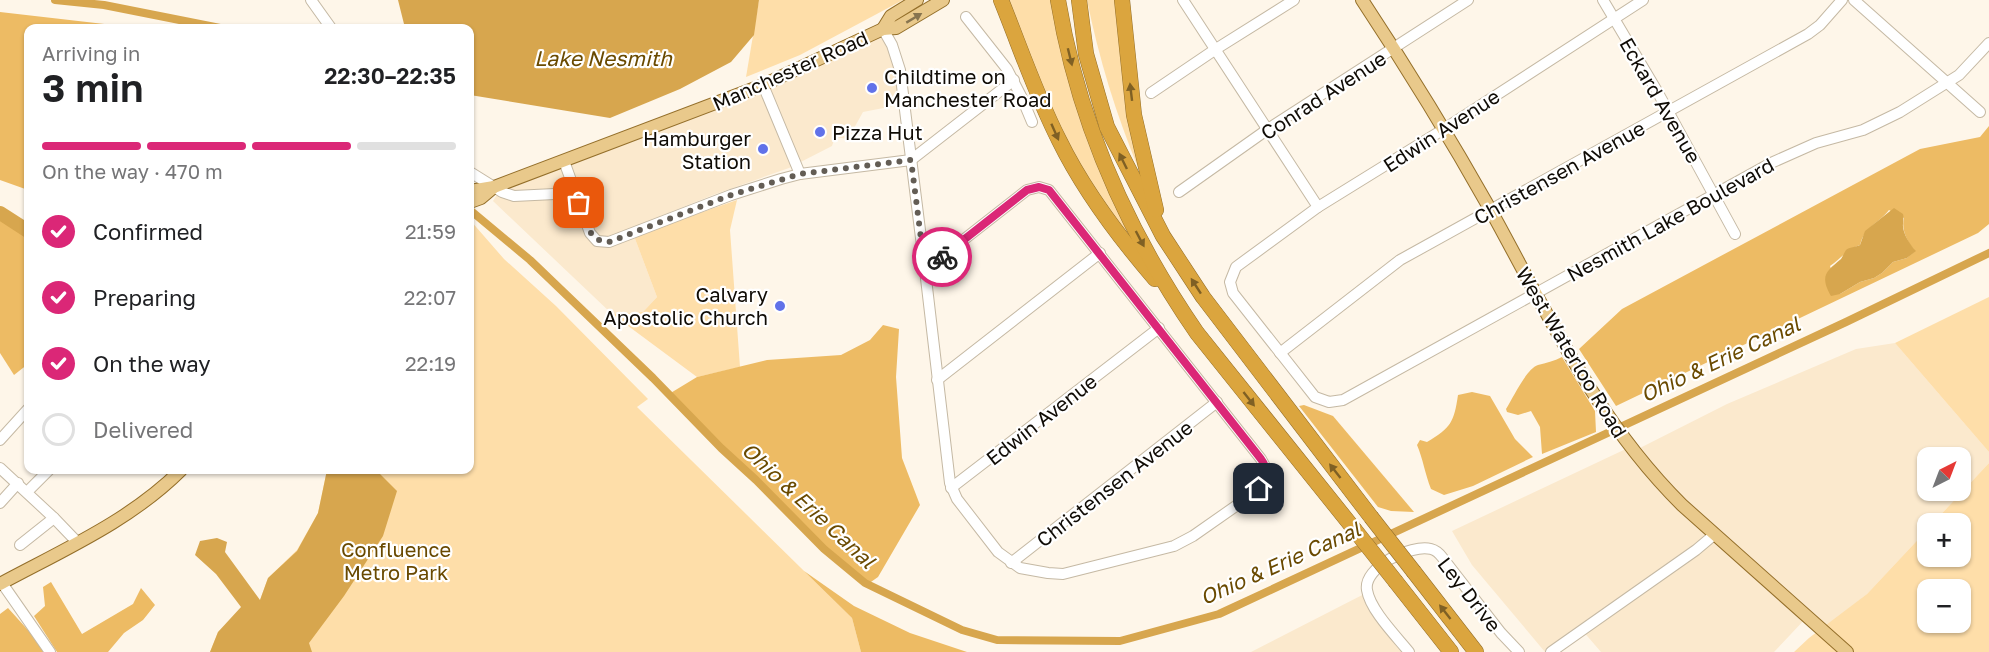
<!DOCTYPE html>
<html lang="en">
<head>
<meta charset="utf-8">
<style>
	:root { --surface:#fff; --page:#f2f2f2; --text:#202124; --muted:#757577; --line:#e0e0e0; --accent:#db2777 }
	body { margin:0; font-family:"Golos Text",sans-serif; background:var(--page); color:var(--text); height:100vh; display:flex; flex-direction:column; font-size:22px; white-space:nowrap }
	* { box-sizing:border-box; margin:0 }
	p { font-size:20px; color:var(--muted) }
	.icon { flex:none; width:33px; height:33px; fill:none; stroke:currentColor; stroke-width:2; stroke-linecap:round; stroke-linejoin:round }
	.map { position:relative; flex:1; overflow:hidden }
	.side { position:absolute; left:24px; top:24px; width:450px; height:450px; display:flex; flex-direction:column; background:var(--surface); border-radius:12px; box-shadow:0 2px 4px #0004 }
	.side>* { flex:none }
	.needle { width:39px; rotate:42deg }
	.controls { position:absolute; left:1917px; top:447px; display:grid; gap:12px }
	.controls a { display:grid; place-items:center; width:54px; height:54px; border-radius:12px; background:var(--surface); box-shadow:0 2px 4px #0004; font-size:30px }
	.pin { position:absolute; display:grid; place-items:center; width:51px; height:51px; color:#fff; margin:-26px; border-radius:12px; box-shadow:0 3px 9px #0006 }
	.courier { position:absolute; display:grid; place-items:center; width:60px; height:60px; margin:-30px; border:4px solid #db2777; border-radius:50%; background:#fff; color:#222; box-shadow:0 2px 8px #0007 }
	.headline em { font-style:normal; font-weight:600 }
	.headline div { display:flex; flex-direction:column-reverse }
	.headline { display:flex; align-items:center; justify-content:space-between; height:102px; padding:0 18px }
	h1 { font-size:39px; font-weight:600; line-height:45px }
	.bar { display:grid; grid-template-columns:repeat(4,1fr); gap:9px 6px; align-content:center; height:72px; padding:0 18px }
	.bar i { height:8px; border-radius:4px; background:var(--line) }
	.bar .selected { background:var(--accent) }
	.bar p { grid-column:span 4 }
	ol { padding:0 18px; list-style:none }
	li { display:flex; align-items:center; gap:18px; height:66px }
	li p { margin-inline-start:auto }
	li .icon { padding:6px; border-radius:50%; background:var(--accent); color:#fff; stroke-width:4 }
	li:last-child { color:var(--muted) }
	li i { width:33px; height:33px; border:3px solid var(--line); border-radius:50% }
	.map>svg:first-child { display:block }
</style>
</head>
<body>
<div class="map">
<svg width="1989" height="652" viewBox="0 0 1989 652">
	<rect width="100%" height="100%" fill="#fef6e9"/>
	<g fill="#fbe9cd" fill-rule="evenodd">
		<polygon points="883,29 892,45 904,104 863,112 848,139 835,137 832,146 789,168 713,195 631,228 657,297 643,312 612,314 493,201 505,182 615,141"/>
		<path d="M1895 343 1989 452V463L1933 523 1928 524 1927 530 1867 594 1822 630 1807 617 1774 652H1601L1582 630 1551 652H1545L1472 565 1452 531 1630 447 1634 451 1727 404 1856 349ZM1928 458H1960V490H1928Z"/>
		<polygon points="1372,590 1377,604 1415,652 1251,652"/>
	</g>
	<g fill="#fedea9" fill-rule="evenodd">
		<polygon points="759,0 903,0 800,55 746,77"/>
		<path d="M1005 0H1051C1062 64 1079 127 1106 186 1115 207 1127 228 1138 248L1090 186 1062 135Z"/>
		<path d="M1087 0H1116L1139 170C1116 114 1099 59 1087 0Z"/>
		<polygon points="737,200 730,230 740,367 697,377 612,314 643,312 657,297 634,236"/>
		<polygon points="470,220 504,259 556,306 648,399 637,407 852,618 861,652 210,652 218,632 260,600 268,578 297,550 318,513 327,470 470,470"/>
		<polygon points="1989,297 1989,452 1895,343"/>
		<path d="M1989 463V652H1794L1809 638 1867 594 1927 530 1928 556H1960V524L1933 523ZM1928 590H1960V622H1928Z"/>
	</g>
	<g fill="#edbb64" fill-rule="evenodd">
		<polygon points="0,12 139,28 28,28 28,190 0,180"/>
		<path d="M1989 126V224L1978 233 1616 406 1579 349 1622 309 1920 149 1980 137ZM1889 210 1904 218C1901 229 1907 242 1915 251L1907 258 1893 262 1882 273 1874 278 1860 282 1840 294 1830 266C1840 259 1848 249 1860 245 1865 226 1878 224 1889 210Z"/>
		<polygon points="0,213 28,231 28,364 14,375 0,353"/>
		<path d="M883 325 899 329 896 377 902 458 920 505 878 577 868 584C797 526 732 460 669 394L697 377 767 360 841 355 870 340Z"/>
		<path d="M1562 357 1595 411 1596 432 1542 454 1540 427 1531 411 1518 415 1507 412 1506 409C1513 398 1526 369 1538 365 1546 363 1554 361 1562 357Z"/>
		<path d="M1472 392 1490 396 1515 439 1533 457 1473 486 1444 495 1431 489C1425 474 1423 459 1417 445L1420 440 1427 442C1451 428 1454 422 1458 395Z"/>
		<polygon points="1304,405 1333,416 1414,512 1391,511 1378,507 1299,406"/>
		<polygon points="804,571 854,606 910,633 967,652 861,652 852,618"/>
		<polygon points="51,582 82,634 133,604 141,588 155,605 143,620 124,633 108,652 57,652 34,616 45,606 43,587"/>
		<polygon points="8,608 45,649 48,652 0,652 0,614"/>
	</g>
	<g fill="#d7a64e">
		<polygon points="398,0 759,0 754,35 731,62 680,89 610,118 470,95 470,28 405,28"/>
		<path d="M1894 208 1903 214C1904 217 1903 220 1903 224 1902 232 1910 245 1916 251L1907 258 1893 262 1882 273 1874 278 1860 282 1840 294 1831 296C1819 275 1827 271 1841 259 1843 256 1844 253 1846 250 1849 247 1856 247 1860 245L1865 231Z"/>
		<polygon points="327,470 376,470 397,491 383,536 344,596 309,643 312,652 210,652 218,632 241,607 216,574 195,555 200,541 217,538 227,542 225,552 260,600 268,578 297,551 318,513"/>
	</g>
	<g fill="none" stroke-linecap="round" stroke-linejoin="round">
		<g stroke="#d7a64e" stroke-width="8">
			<polyline points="55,0 104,5 220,28"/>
			<polyline points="470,210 530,260 653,378 721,448 756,480 824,549 865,583 962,630 997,640 1120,641 1219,614 1846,322 1989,253"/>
		</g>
		<polyline stroke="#d7a64e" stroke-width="14" points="0,213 28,231"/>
		<defs>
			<g id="minor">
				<polyline points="311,0 331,28"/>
				<polyline points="1183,0 1318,207"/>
				<polyline points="1603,0 1657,91 1735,234"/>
				<polyline points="1643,0 1444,129 1318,207 1236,267 1230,282 1233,293 1315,397 1329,402 1343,400 1771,163 1816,143 1863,130 1900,112 1959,75 1989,43"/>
				<polyline points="1854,0 1980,112"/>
				<polyline points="966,17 1007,69 1022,98 1032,122"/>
				<polyline points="883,29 892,45 900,70 925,270 950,483 957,499 998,552 1020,568 1048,573 1063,574 1174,546 1193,536 1253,494 1262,486 1267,470 1261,459 1049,190 1039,187 1027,190 925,270"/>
				<polyline points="763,85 800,174"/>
				<polyline points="1151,93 1216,49 1294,0"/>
				<polyline points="564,161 590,233 597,241 609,242 731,195 781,179 800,174 911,160 1014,80"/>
				<polyline points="470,172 502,192 514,196 575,193"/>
				<polyline points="1179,192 1268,129 1468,0"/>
				<polyline points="1280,353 1400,260 1808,34 1820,25 1842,0"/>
				<polyline points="937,380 1100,253"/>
				<polyline points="0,440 28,409"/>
				<polyline points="0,468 54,518 78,543"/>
				<polyline points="951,488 1159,328"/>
				<polyline points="27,492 49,470"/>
				<polyline points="0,503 18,483"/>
				<polyline points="20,545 54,518"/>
				<polyline points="1011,563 1217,402"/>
				<polyline points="2,583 50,652"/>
				<path d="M1409 652C1397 637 1370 610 1367 590 1363 567 1411 544 1431 549 1435 550 1439 553 1442 557L1501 633 1519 652"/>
				<polyline points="1551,652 1696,550 1715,534"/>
			</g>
			<g id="major">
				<path d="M1362 0C1407 68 1450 138 1490 209 1548 314 1596 420 1682 505L1847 652"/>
				<polyline points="883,29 891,16 917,0"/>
				<polyline points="470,191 494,187 763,85 883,29 896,28 943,0"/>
				<polyline points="470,202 481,198 494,187"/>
				<path d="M0 584C63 550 130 521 181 470"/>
			</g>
			<g id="highway">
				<path d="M1001 0C1020 47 1036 95 1059 140 1084 191 1118 236 1155 279"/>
				<path d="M1058 0C1078 121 1128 233 1197 333L1354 529"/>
				<polyline points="1079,0 1086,54 1107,127 1163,236 1203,297 1371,517"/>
				<polyline points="1122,0 1134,115 1156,210"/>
				<polyline points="1414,572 1476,652"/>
				<polyline points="1396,582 1451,652"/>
			</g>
		</defs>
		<use href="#minor" stroke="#c5b9a4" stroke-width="12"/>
		<use href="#major" stroke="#946f2a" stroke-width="14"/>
		<use href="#highway" stroke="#946f2a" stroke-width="16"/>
		<use href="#minor" stroke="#fff" stroke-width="10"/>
		<use href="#major" stroke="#e9c98b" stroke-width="12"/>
		<use href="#highway" stroke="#dba53e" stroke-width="15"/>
		<defs>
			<g id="highway-bridge">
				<polyline points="1371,517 1414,572"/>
				<polyline points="1354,529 1396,582"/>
			</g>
		</defs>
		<use href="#highway-bridge" stroke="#946f2a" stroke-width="16" stroke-linecap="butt"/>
		<use href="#highway-bridge" stroke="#dba53e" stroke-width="15"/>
	</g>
	<defs><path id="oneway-solid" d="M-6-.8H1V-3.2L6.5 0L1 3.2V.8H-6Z" transform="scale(1.5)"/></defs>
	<use fill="#87744f" href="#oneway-solid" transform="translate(914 18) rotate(-31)"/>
	<g fill="#7f6024">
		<use href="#oneway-solid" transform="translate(1070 57) rotate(76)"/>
		<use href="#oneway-solid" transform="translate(1131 92) rotate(-97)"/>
		<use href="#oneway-solid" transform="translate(1055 132) rotate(66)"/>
		<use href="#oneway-solid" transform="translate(1123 161) rotate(-116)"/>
		<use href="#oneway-solid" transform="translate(1140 239) rotate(62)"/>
		<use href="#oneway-solid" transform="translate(1196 286) rotate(-123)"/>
		<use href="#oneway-solid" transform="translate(1249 399) rotate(52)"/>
		<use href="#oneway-solid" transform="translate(1335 471) rotate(-128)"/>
		<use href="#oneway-solid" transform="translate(1445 612) rotate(-128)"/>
	</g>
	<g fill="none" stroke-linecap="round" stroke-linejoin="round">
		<path stroke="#635d55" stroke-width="6" stroke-dasharray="0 10.8" d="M579 203C585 220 588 242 609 242L731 195 800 174 911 160 925 270 942 257"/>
		<path stroke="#db2777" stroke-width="8" d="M942 257 1027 190 1039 187 1049 190 1261 459C1269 470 1267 479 1259 489"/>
	</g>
	<g fill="#6172e9" stroke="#fff" stroke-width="2">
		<circle cx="872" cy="88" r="6"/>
		<circle cx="820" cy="132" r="6"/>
		<circle cx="763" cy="149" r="6"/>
		<circle cx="780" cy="306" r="6"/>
	</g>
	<g text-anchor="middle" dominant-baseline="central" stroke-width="4.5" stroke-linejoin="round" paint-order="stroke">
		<g font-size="20" fill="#0f0b05" stroke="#fff">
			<text transform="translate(790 70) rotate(-24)">Manchester Road</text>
			<text transform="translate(1323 95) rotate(-33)">Conrad Avenue</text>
			<text transform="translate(1661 100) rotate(60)">Eckard Avenue</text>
			<text transform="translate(1441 130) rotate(-33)">Edwin Avenue</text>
			<text transform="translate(1559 172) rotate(-29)">Christensen Avenue</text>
			<text transform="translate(1670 219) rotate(-29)">Nesmith Lake Boulevard</text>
			<text transform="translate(1572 352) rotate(59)">West Waterloo Road</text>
			<text transform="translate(1041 419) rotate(-38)">Edwin Avenue</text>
			<text transform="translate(1114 483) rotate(-38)">Christensen Avenue</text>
			<text transform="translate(1470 594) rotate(52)">Ley Drive</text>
		</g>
		<g font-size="20" fill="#0f0b05" stroke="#fff" text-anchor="start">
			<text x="884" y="76">Childtime on<tspan x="884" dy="23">Manchester Road</tspan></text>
			<text x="832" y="132">Pizza Hut</text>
			<text x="751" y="138" text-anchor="end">Hamburger<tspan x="751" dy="23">Station</tspan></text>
			<text x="768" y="294" text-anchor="end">Calvary<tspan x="768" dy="23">Apostolic Church</tspan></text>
		</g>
		<g font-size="20" fill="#694900" stroke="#fff">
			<text x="396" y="549">Confluence<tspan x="396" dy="23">Metro Park</tspan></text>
		</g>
		<g font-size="21" font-style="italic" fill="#6a4a00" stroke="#fff">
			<text x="603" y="58">Lake Nesmith</text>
			<text transform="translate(1720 359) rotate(-25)">Ohio &amp; Erie Canal</text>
			<text transform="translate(809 505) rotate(43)">Ohio &amp; Erie Canal</text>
			<text transform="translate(1280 563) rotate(-24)">Ohio &amp; Erie Canal</text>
		</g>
	</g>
</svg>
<div class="controls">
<a><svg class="needle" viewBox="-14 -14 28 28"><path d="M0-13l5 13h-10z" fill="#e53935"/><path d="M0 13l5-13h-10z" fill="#757577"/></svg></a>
<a>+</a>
<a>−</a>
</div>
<div class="pin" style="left:579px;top:203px;background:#ea580c"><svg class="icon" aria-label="bag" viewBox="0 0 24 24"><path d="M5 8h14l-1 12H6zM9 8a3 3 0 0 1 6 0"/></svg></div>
<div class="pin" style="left:1259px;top:489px;background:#1f2937"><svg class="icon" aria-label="home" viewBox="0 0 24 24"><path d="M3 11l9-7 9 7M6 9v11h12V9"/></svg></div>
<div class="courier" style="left:942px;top:257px"><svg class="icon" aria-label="bike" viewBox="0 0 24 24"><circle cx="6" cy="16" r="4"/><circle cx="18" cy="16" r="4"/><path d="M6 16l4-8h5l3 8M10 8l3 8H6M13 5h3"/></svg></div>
<section class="side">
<div class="headline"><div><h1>3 min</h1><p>Arriving in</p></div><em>22:30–22:35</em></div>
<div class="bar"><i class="selected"></i><i class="selected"></i><i class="selected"></i><i></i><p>On the way · 470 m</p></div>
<ol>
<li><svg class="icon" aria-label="check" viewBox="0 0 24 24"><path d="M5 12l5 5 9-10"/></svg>Confirmed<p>21:59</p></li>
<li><svg class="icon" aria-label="check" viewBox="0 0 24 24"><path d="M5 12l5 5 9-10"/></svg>Preparing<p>22:07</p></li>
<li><svg class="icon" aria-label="check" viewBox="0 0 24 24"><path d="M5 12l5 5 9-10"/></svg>On the way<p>22:19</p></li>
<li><i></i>Delivered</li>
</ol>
</section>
</div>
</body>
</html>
